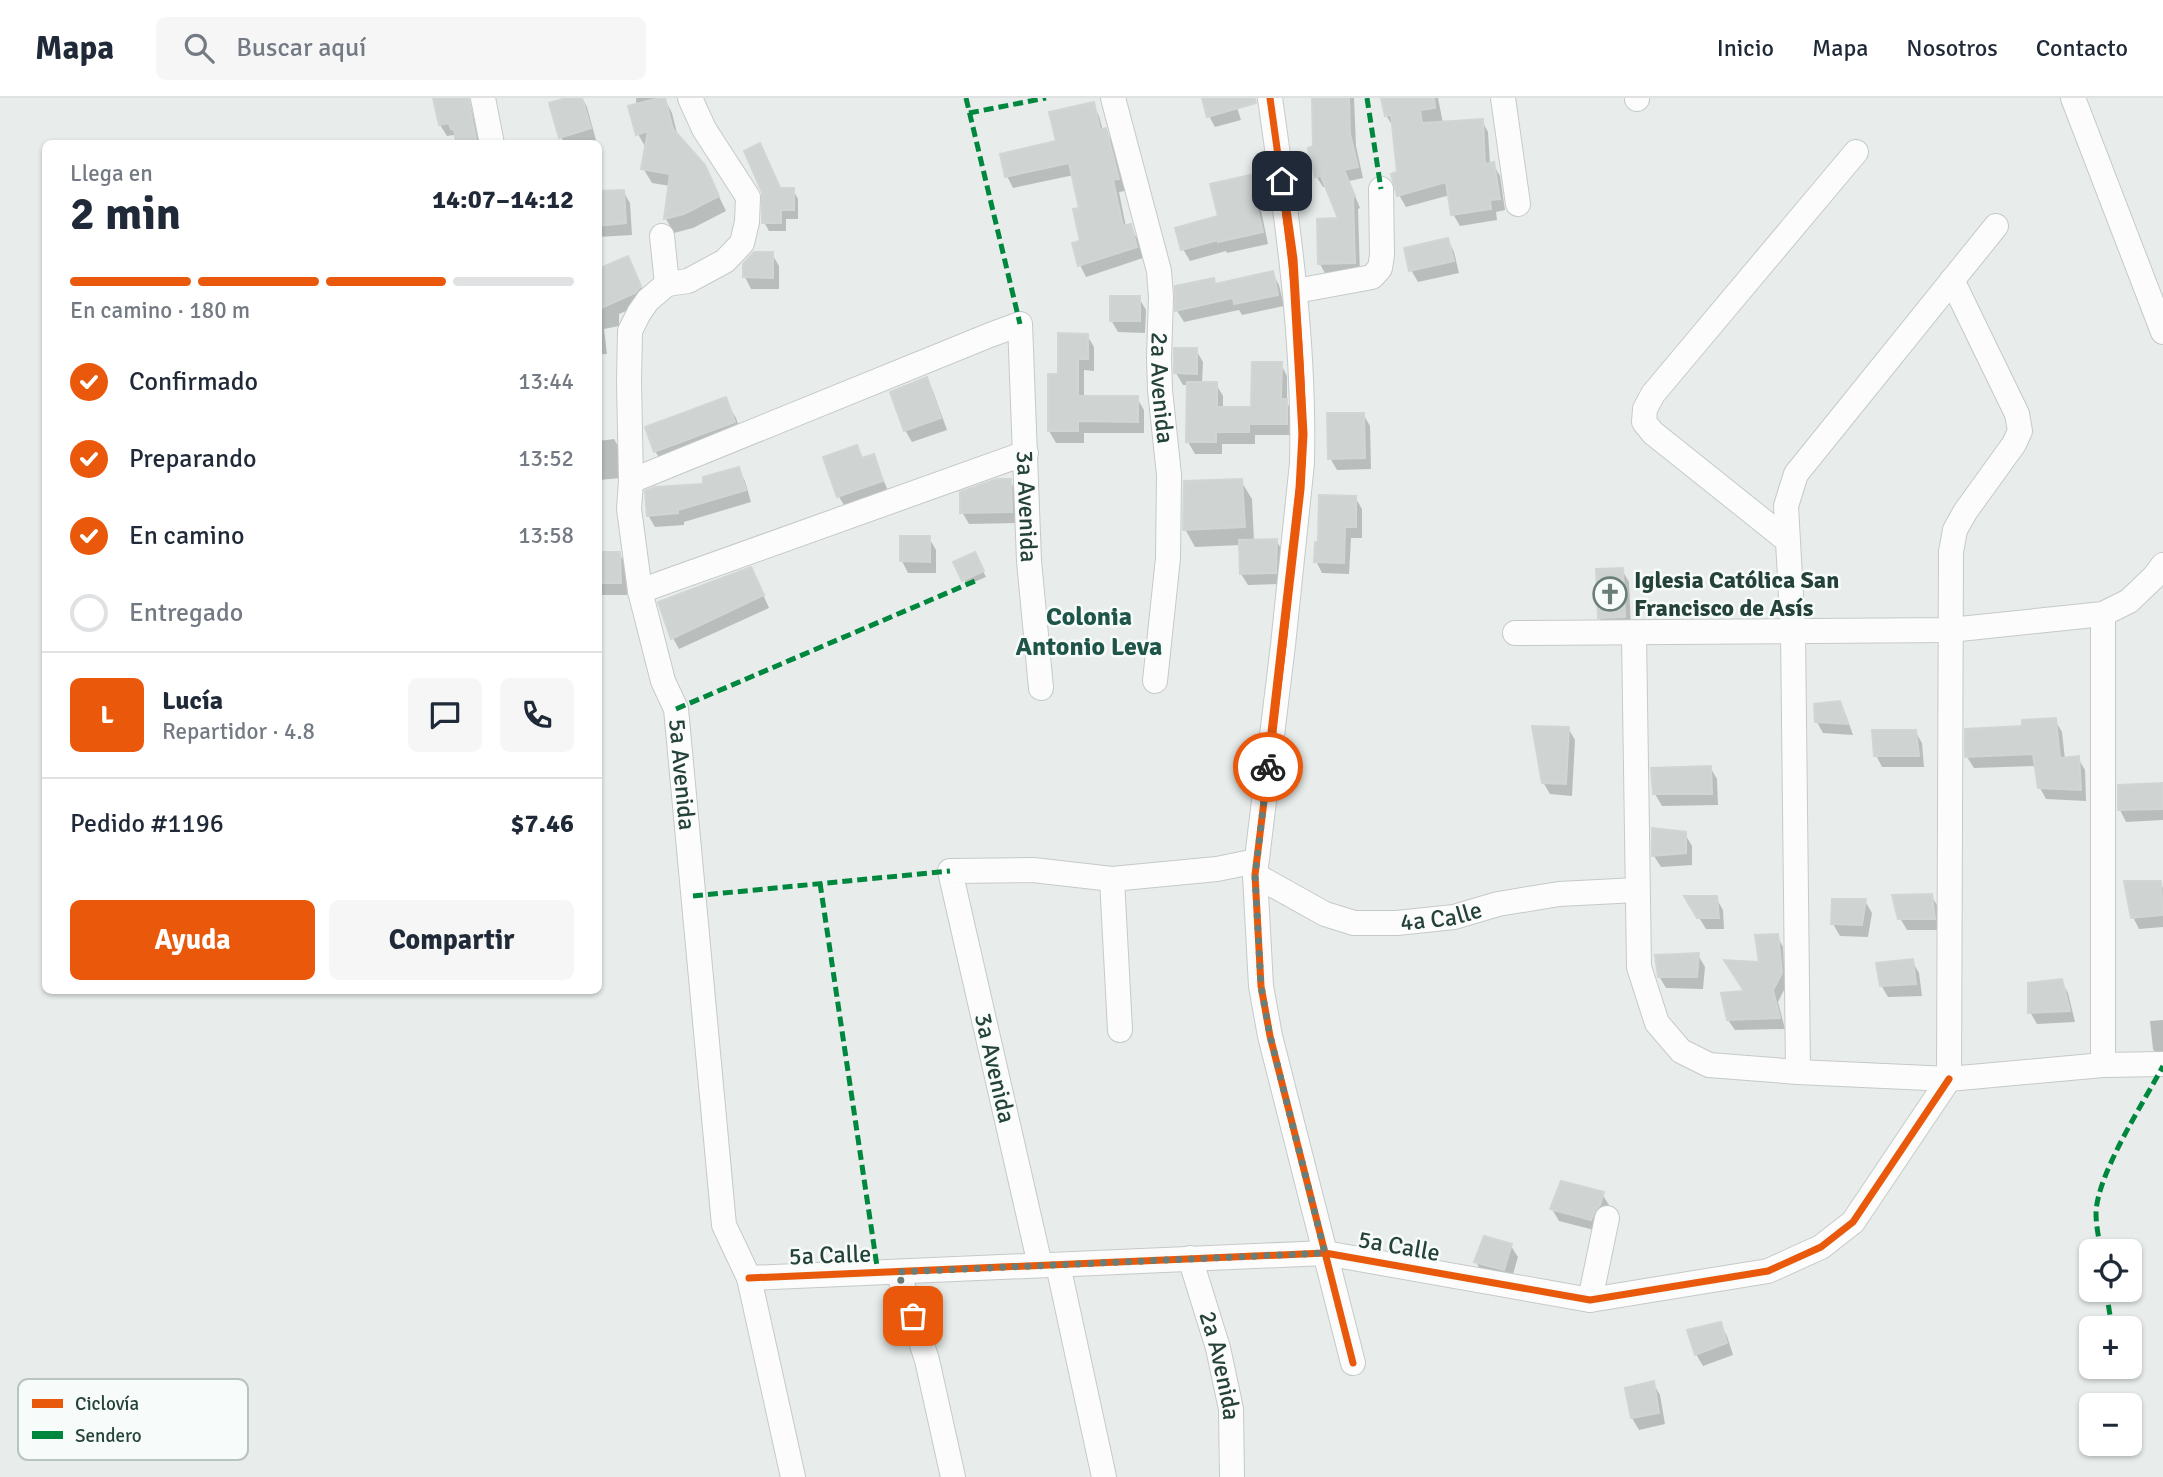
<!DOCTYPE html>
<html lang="es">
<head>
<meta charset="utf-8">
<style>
	:root { --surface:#fff; --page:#f6f6f7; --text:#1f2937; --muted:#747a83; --line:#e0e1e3; --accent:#ea580c }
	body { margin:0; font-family:Signika,sans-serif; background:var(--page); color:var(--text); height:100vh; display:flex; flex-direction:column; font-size:26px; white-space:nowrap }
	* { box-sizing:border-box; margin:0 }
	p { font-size:23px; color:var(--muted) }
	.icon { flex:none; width:38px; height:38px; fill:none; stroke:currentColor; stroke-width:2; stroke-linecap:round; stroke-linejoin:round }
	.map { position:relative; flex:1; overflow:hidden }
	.details { position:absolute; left:42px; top:42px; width:560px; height:854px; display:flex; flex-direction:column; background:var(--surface); border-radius:10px; box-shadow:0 2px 5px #0004 }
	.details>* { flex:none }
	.fabs { position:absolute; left:2079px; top:1141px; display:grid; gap:14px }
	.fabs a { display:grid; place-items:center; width:63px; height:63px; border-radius:10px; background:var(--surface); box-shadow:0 2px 5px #0004; font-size:35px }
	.pin { position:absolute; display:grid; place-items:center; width:60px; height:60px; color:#fff; margin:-30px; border-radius:14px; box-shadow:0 4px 10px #0006 }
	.courier { position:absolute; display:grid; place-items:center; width:70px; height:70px; margin:-35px; border:5px solid #ea580c; border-radius:50%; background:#fff; color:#222; box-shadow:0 2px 9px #0007 }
	.headline em { font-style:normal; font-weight:700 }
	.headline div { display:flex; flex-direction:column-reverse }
	.headline { display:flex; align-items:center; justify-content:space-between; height:119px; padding:0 28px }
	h1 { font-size:46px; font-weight:700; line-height:52px }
	.bar { display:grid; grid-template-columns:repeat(4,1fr); gap:10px 7px; align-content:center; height:84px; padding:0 28px }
	.bar i { height:9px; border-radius:5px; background:var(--line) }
	.bar .on { background:var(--accent) }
	.bar p { grid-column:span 4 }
	.line { display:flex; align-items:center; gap:18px; padding:0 28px; border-top:2px solid var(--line) }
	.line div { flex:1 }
	.round { display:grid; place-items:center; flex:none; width:74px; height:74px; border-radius:10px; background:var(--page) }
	ol { padding:0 28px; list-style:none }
	li { display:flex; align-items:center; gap:21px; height:77px }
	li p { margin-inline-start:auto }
	li .icon { padding:7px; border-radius:50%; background:var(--accent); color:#fff; stroke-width:4 }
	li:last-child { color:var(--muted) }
	li i { width:38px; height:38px; border:4px solid var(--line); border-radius:50% }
	.action { display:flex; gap:14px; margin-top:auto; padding:14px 28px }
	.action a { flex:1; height:80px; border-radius:10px; background:var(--accent); color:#fff; font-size:28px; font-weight:700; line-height:80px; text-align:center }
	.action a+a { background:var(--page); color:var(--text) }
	header { display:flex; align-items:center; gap:42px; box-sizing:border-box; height:98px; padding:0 35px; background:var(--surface); border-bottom:2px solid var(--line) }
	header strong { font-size:33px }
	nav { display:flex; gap:38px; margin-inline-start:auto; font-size:24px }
	.search { width:490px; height:63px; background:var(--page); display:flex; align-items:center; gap:18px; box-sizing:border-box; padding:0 24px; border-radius:10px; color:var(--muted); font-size:26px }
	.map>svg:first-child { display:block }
</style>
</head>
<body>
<header>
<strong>Mapa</strong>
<div class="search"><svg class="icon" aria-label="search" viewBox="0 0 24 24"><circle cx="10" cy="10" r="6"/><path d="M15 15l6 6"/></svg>Buscar aquí</div>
<nav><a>Inicio</a><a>Mapa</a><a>Nosotros</a><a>Contacto</a></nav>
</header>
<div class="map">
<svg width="2163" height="1379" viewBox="0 0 2163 1379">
	<rect width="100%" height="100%" fill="#e8edeb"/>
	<g fill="#0003">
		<polygon points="435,0 469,0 480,46 456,46 454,37 447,38 440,27"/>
		<polygon points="572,0 582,0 587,9 596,42 585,46 565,46 561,39"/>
		<polygon points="636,0 656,0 656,2 664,0 672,15 678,39 704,68 726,113 693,130 674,135 666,121 670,88 652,85 643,70 647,52 638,36"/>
		<polygon points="1204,0 1234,0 1241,22 1215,29 1209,18"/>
		<polygon points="1314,0 1354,0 1356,48 1363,80 1349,83 1360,110 1358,111 1360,176 1326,177 1320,166 1341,122 1327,88 1323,89 1316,78"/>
		<polygon points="1391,0 1438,0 1443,25 1482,23 1488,34 1490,67 1493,66 1500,78 1505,112 1496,114 1497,122 1460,128 1453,116 1450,97 1406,109 1399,97 1399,75 1393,29 1386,17"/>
		<polygon points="1093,6 1099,18 1103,33 1105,32 1112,44 1125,93 1119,94 1126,129 1130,128 1137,140 1143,160 1086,179 1080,167 1083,144 1081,111 1074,77 1013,90 1007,78 1058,44"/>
		<polygon points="1254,78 1261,90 1265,111 1261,112 1268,146 1227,155 1226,153 1190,163 1183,151 1177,131 1220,119"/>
		<polygon points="780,92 793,92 798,101 798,121 786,121 786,133 769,133 764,124"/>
		<polygon points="623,93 630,105 632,137 598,139 598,95"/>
		<polygon points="1448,142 1454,154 1459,175 1418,184 1411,172"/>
		<polygon points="772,156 779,168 779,191 751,191 745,179"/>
		<polygon points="627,160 647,201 642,206 619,216 619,228 604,231 607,256 598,256 598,172"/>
		<polygon points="1272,175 1279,187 1284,208 1242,217 1239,212 1184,224 1177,213 1177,190 1213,182 1216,187"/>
		<polygon points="1139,200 1146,212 1145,235 1118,234 1111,222"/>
		<polygon points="1087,237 1094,249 1094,273 1084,272 1084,300 1137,300 1144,312 1144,335 1084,335 1084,345 1056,345 1049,333 1060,278"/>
		<polygon points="1196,252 1203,264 1202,286 1216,286 1223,298 1223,311 1253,311 1281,266 1287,278 1287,305 1292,314 1293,337 1255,337 1255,346 1222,346 1222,356 1195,356 1188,344 1189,287 1183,287 1176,275"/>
		<polygon points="926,281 933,293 947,332 912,344 905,332"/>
		<polygon points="725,302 736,320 744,342 666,371 655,353"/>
		<polygon points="1363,316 1370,328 1371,371 1337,372 1330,360"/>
		<polygon points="614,341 621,353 621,380 599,382 598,343"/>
		<polygon points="856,350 863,362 873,358 889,395 846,410 839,399 825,360"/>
		<polygon points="738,371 745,383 751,404 684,424 684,427 655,429 648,417"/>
		<polygon points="1010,383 1017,395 1018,425 969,426 962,414"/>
		<polygon points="1241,383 1252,401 1254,443 1276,442 1283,454 1281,486 1248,487 1241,476 1241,447 1195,449 1185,431"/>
		<polygon points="1355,399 1362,411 1362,440 1351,440 1349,476 1322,475 1316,463 1320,446"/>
		<polygon points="929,440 936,452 936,475 908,475 902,463"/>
		<polygon points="598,455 619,455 626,467 627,497 598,497"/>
		<polygon points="977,461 986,479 967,487 964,482"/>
		<polygon points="1622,472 1629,484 1631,531 1606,531 1599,519"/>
		<polygon points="757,483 769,510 679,551 673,540"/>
		<polygon points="1839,605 1846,617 1853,637 1823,635 1817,624"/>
		<polygon points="2055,622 2062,634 2065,661 2078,660 2085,672 2086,703 2046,701 2040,690 2036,668 1974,670 1967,659 2024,630"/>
		<polygon points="1568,630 1575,642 1572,698 1550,696 1543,684"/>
		<polygon points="1915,633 1922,645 1924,669 1882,669 1876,657"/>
		<polygon points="1710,669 1717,681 1718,707 1662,708 1655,696"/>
		<polygon points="2163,687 2163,722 2126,724 2120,712"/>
		<polygon points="1685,736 1692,748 1692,767 1661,769 1654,758"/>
		<polygon points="2160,784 2163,790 2163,829 2139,831 2133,819"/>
		<polygon points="1931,797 1938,809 1940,832 1907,832 1900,820"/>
		<polygon points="1687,800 1716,800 1723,812 1724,831 1706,831"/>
		<polygon points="1865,803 1872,815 1868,839 1840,838 1833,826"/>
		<polygon points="1777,838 1783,849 1784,868 1787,873 1787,886 1778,904 1785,931 1735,932 1728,922"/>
		<polygon points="1698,857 1705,869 1703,891 1666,890 1659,878"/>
		<polygon points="1912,863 1919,875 1922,898 1888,899 1881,887"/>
		<polygon points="2061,883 2068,895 2075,924 2037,926 2030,914"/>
		<polygon points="2163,922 2163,963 2160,963 2153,951 2150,923"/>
		<polygon points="1602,1096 1609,1107 1606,1119 1598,1133 1559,1123 1552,1111"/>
		<polygon points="1511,1148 1518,1159 1511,1183 1483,1176 1476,1164"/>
		<polygon points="1720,1226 1727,1238 1733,1257 1703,1268 1696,1256"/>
		<polygon points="1653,1285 1660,1297 1665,1326 1639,1332 1632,1320 1627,1292"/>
	</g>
	<g fill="#cfd4d2" stroke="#d1d6d4" stroke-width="2">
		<polygon points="433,0 468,0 477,46 458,46 453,30 451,31 449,25 439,27"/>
		<polygon points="566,0 582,0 591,30 559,40 549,5"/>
		<polygon points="659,0 665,0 673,31 705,67 719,98 684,116 664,121 670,76 641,71 648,33 636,37 628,8"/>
		<polygon points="1202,0 1255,0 1256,5 1207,19"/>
		<polygon points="1312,0 1349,0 1350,36 1358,69 1344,72 1355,98 1353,99 1355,165 1318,166 1317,121 1338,120 1321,78 1315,79 1308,50 1313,48"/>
		<polygon points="1381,0 1434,0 1435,10 1420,12 1422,25 1483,21 1485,66 1494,64 1500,101 1490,102 1491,111 1451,117 1446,84 1397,98 1391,76 1397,74 1391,17 1385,18"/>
		<polygon points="1094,4 1100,32 1106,30 1119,81 1113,82 1123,128 1131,126 1137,149 1078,168 1072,145 1080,143 1073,111 1079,110 1069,65 1005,79 1000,56 1056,43 1049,14"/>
		<polygon points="760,45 780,90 794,90 794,112 781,112 781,125 762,125 762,94 744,53"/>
		<polygon points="1255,76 1260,99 1255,101 1263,134 1218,144 1218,142 1181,152 1175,130 1218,118 1210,86"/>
		<polygon points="624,92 626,125 598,128 598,93"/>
		<polygon points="1448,140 1454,163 1409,173 1404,150"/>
		<polygon points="754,154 773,154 773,180 743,179 743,166"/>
		<polygon points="628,158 641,188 635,195 599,211 598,171"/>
		<polygon points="1273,173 1278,197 1234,206 1233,200 1175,213 1175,188 1214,180 1215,186"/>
		<rect x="1110" y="198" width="30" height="25"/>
		<polygon points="1058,235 1088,236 1088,261 1078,261 1078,298 1138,298 1138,324 1078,323 1078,333 1048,333 1048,276 1058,276"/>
		<polygon points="1174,250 1197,250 1197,276 1174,275"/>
		<polygon points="1252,264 1282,264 1281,301 1287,301 1287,326 1249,326 1249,334 1216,334 1216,344 1186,344 1187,284 1217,284 1217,309 1251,309"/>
		<polygon points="927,279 941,320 904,333 890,294"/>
		<polygon points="726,299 735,324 654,354 645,329"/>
		<polygon points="1327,315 1364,315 1365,360 1328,361"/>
		<polygon points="857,347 862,360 874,356 883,383 837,399 823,359"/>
		<polygon points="739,369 746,392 678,412 678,415 647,418 645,393 655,389 703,386 703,379"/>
		<polygon points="997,381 1011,381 1012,414 960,415 960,394"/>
		<polygon points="1242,381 1245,429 1183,432 1184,383"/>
		<polygon points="1319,397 1356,398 1356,429 1345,429 1344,465 1314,464 1315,444 1318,444"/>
		<polygon points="900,438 930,438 930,464 900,463"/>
		<polygon points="1277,441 1276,475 1240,476 1239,442"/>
		<polygon points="598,454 620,454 621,485 598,485"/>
		<polygon points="975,454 984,473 962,483 953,464"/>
		<polygon points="751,469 764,497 671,541 658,504"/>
		<polygon points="1623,470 1625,519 1598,520 1596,471"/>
		<polygon points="1840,603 1848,626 1815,624 1814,606"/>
		<polygon points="2056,620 2060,660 2079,658 2081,692 2038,690 2033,656 1965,659 1965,631 2022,628 2022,622"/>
		<polygon points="1532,628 1569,629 1566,686 1542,685"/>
		<polygon points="1872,632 1916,632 1919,658 1874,658"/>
		<polygon points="1711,668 1712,696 1653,696 1651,670"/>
		<polygon points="2163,685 2163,711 2118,712 2118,687"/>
		<polygon points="1652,730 1686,734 1686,755 1652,758"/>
		<polygon points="2124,783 2161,783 2163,817 2131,820"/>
		<polygon points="1932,796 1935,821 1898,821 1892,797"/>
		<polygon points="1684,798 1717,798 1719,820 1697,820"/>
		<polygon points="1832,801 1866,801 1862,827 1831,826"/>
		<polygon points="1778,836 1782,875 1773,892 1780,920 1727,922 1721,895 1744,893 1724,862 1759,864 1755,837"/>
		<polygon points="1699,855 1697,879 1658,879 1655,857"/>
		<polygon points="1913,861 1916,886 1880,888 1876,865"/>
		<polygon points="2062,881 2070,913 2028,915 2028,885"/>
		<polygon points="1561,1083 1604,1094 1600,1107 1596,1111 1591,1122 1550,1111"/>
		<polygon points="1484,1138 1512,1146 1504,1172 1474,1164"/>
		<polygon points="1721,1224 1727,1245 1695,1257 1687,1232"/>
		<polygon points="1654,1283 1659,1315 1631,1320 1625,1290"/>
	</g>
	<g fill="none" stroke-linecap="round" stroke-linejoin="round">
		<defs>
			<g id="minor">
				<polyline points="483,0 492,46"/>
				<path id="s1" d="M1113 0 1159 173 1161 199 1159 260 1160 292 1169 377 1168 460 1155 583"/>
				<path d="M1270 0C1287 121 1305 242 1302 365L1283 547 1255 777 1261 888 1270 938 1353 1265"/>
				<polyline points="1503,0 1518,106"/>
				<polyline points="1637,0 1637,1"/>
				<polyline points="2073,0 2163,234"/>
				<polyline points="662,138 667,186"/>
				<path id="s2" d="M667 186 648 202 639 215 630 233 629 283 631 383 629 411 640 493 663 583 676 611 724 1127 749 1180 793 1379"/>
				<polyline points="667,186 688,183 725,163 742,145 747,124 748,99 704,31 690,0"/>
				<polyline points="1296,193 1372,179 1380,170 1382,157 1381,91"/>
				<path id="s3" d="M631 383 990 237 1020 226 1029 463 1041 590"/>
				<polyline points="1787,442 1653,335 1644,324 1645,311 1653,296 1856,54"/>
				<polyline points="640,493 1026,355"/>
				<polyline points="2103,516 2103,967"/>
				<polyline points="1515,535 1950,532 2103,516 2129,503 2154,479 2163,467"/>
				<polyline points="1634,536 1639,869 1657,925 1681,953 1709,967 1798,974 1949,981 2103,967 2163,966"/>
				<path id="s4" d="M1255 777 1325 816 1354 825H1397L1454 819 1498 806 1559 796 1637 792"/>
				<polyline points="1112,781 1120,932"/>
				<polyline points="1798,974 1793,533 1786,408 1796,376 1996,128"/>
				<polyline points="1949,981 1951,454 1955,432 1965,414 2014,346 2020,333 2017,316 1952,182"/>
				<path id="s5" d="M1190 1160 1218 1250 1231 1311 1232 1379"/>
				<polyline points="1040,1167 950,773 1033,772 1112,781 1217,771 1256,763"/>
				<polyline points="1058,1167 1104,1379"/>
				<polyline points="898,1174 927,1262 953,1379"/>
				<polyline points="749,1180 1325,1155 1590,1202 1768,1173 1821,1149 1853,1124 1949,981"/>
				<polyline points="1590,1202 1607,1120"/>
			</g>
		</defs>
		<use href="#minor" stroke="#c5cac8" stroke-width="26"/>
		<use href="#minor" stroke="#fcfcfc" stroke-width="24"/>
		<g stroke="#00873e" stroke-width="5" stroke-dasharray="10 5" stroke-linecap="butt">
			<polyline points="966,0 1020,226"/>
			<polyline points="1367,0 1381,91"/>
			<polyline points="969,15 1046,0"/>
			<polyline points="676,611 975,483"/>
			<polyline points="820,785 878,1175"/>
			<polyline points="693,798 950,773"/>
			<path d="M2101 1153C2099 1141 2096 1128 2096 1115 2097 1076 2144 1004 2163 968"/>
			<polyline points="2106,1192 2112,1230"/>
		</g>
		<defs>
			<g id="cycleway">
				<path d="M1270 0C1287 121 1305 242 1302 365L1283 547 1255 777 1261 888 1270 938 1353 1265"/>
				<polyline points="749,1180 1325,1155 1590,1202 1768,1173 1821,1149 1853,1124 1949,981"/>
			</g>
		</defs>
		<use href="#cycleway" stroke="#f7fbf9" stroke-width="11"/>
		<use href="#cycleway" stroke="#e8590c" stroke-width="7"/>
	</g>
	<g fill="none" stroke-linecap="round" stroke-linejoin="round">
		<polyline stroke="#697e78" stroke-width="7" stroke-dasharray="0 12.6" points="913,1218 898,1174 1325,1155 1270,938 1261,888 1255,778 1268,669"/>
		<polyline stroke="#ea580c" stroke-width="9" points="1268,669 1300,391 1303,336 1293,161 1282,83"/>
	</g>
	<defs>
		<symbol id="church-ring" viewBox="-11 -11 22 22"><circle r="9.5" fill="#f7fbf9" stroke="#697e78" stroke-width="1.5"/><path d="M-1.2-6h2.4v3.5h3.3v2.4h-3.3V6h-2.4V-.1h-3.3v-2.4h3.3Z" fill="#697e78"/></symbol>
	</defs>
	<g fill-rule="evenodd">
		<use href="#church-ring" x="1591" y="477" width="38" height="38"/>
	</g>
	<g text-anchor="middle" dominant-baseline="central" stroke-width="5" stroke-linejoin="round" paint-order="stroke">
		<g font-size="24" fill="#24423a" stroke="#f7fbf9">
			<text stroke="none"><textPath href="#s1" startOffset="296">2a Avenida</textPath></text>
			<text stroke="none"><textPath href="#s3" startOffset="602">3a Avenida</textPath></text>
			<text stroke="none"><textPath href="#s2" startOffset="511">5a Avenida</textPath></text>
			<text stroke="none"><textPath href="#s4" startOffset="198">4a Calle</textPath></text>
			<text transform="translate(995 970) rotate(77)">3a Avenida</text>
			<text transform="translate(1399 1148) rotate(10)">5a Calle</text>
			<text transform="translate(830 1157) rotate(-2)">5a Calle</text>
			<text stroke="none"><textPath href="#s5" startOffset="112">2a Avenida</textPath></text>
		</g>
		<g font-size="24" font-weight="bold" fill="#24423a" stroke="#f7fbf9" text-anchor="start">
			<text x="1634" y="482">Iglesia Católica San<tspan x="1634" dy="28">Francisco de Asís</tspan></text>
		</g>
		<g font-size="26" font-weight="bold" fill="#1f5548" stroke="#f7fbf9">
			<text x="1089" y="519">Colonia<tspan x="1089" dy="30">Antonio Leva</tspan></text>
		</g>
	</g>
	<rect x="18" y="1281" width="230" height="81" rx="10" fill="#f7fbf9" stroke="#b8c4c0" stroke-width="2"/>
	<rect x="32" y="1301" width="31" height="9" fill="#e8590c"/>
	<rect x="32" y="1333" width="31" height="8" fill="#00873e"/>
	<g font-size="19" fill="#24423a">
		<text x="75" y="1312">Ciclovía</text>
		<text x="75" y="1344">Sendero</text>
	</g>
</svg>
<div class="fabs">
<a><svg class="icon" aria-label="locate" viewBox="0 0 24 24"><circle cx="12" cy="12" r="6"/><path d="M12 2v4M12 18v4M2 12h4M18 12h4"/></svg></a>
<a>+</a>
<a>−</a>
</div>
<div class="pin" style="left:913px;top:1218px;background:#ea580c"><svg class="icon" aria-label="bag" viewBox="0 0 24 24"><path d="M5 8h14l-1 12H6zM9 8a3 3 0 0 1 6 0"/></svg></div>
<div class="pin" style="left:1282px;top:83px;background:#1f2937"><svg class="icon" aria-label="home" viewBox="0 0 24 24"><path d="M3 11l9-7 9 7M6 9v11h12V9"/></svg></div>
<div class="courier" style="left:1268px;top:669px"><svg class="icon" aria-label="bike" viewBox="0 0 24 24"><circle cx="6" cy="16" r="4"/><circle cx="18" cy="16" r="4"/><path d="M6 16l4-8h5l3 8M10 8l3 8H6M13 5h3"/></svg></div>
<section class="details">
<div class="headline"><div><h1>2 min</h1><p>Llega en</p></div><em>14:07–14:12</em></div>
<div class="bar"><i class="on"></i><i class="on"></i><i class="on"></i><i></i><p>En camino · 180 m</p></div>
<ol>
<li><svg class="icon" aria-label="check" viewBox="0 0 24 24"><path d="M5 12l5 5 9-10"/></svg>Confirmado<p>13:44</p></li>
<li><svg class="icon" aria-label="check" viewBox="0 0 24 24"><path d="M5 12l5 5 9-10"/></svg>Preparando<p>13:52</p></li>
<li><svg class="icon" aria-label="check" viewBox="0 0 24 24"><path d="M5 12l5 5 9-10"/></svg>En camino<p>13:58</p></li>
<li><i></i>Entregado</li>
</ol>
<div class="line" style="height:126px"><b class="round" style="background:var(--accent);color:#fff">L</b><div><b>Lucía</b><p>Repartidor · 4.8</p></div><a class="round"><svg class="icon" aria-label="chat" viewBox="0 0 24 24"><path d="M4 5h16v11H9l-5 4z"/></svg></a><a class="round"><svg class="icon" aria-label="phone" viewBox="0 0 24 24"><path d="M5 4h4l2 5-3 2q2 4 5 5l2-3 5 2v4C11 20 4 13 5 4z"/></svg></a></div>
<div class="line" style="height:91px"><div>Pedido #1196</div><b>$7.46</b></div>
<div class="action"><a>Ayuda</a><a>Compartir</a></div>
</section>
</div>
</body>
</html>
